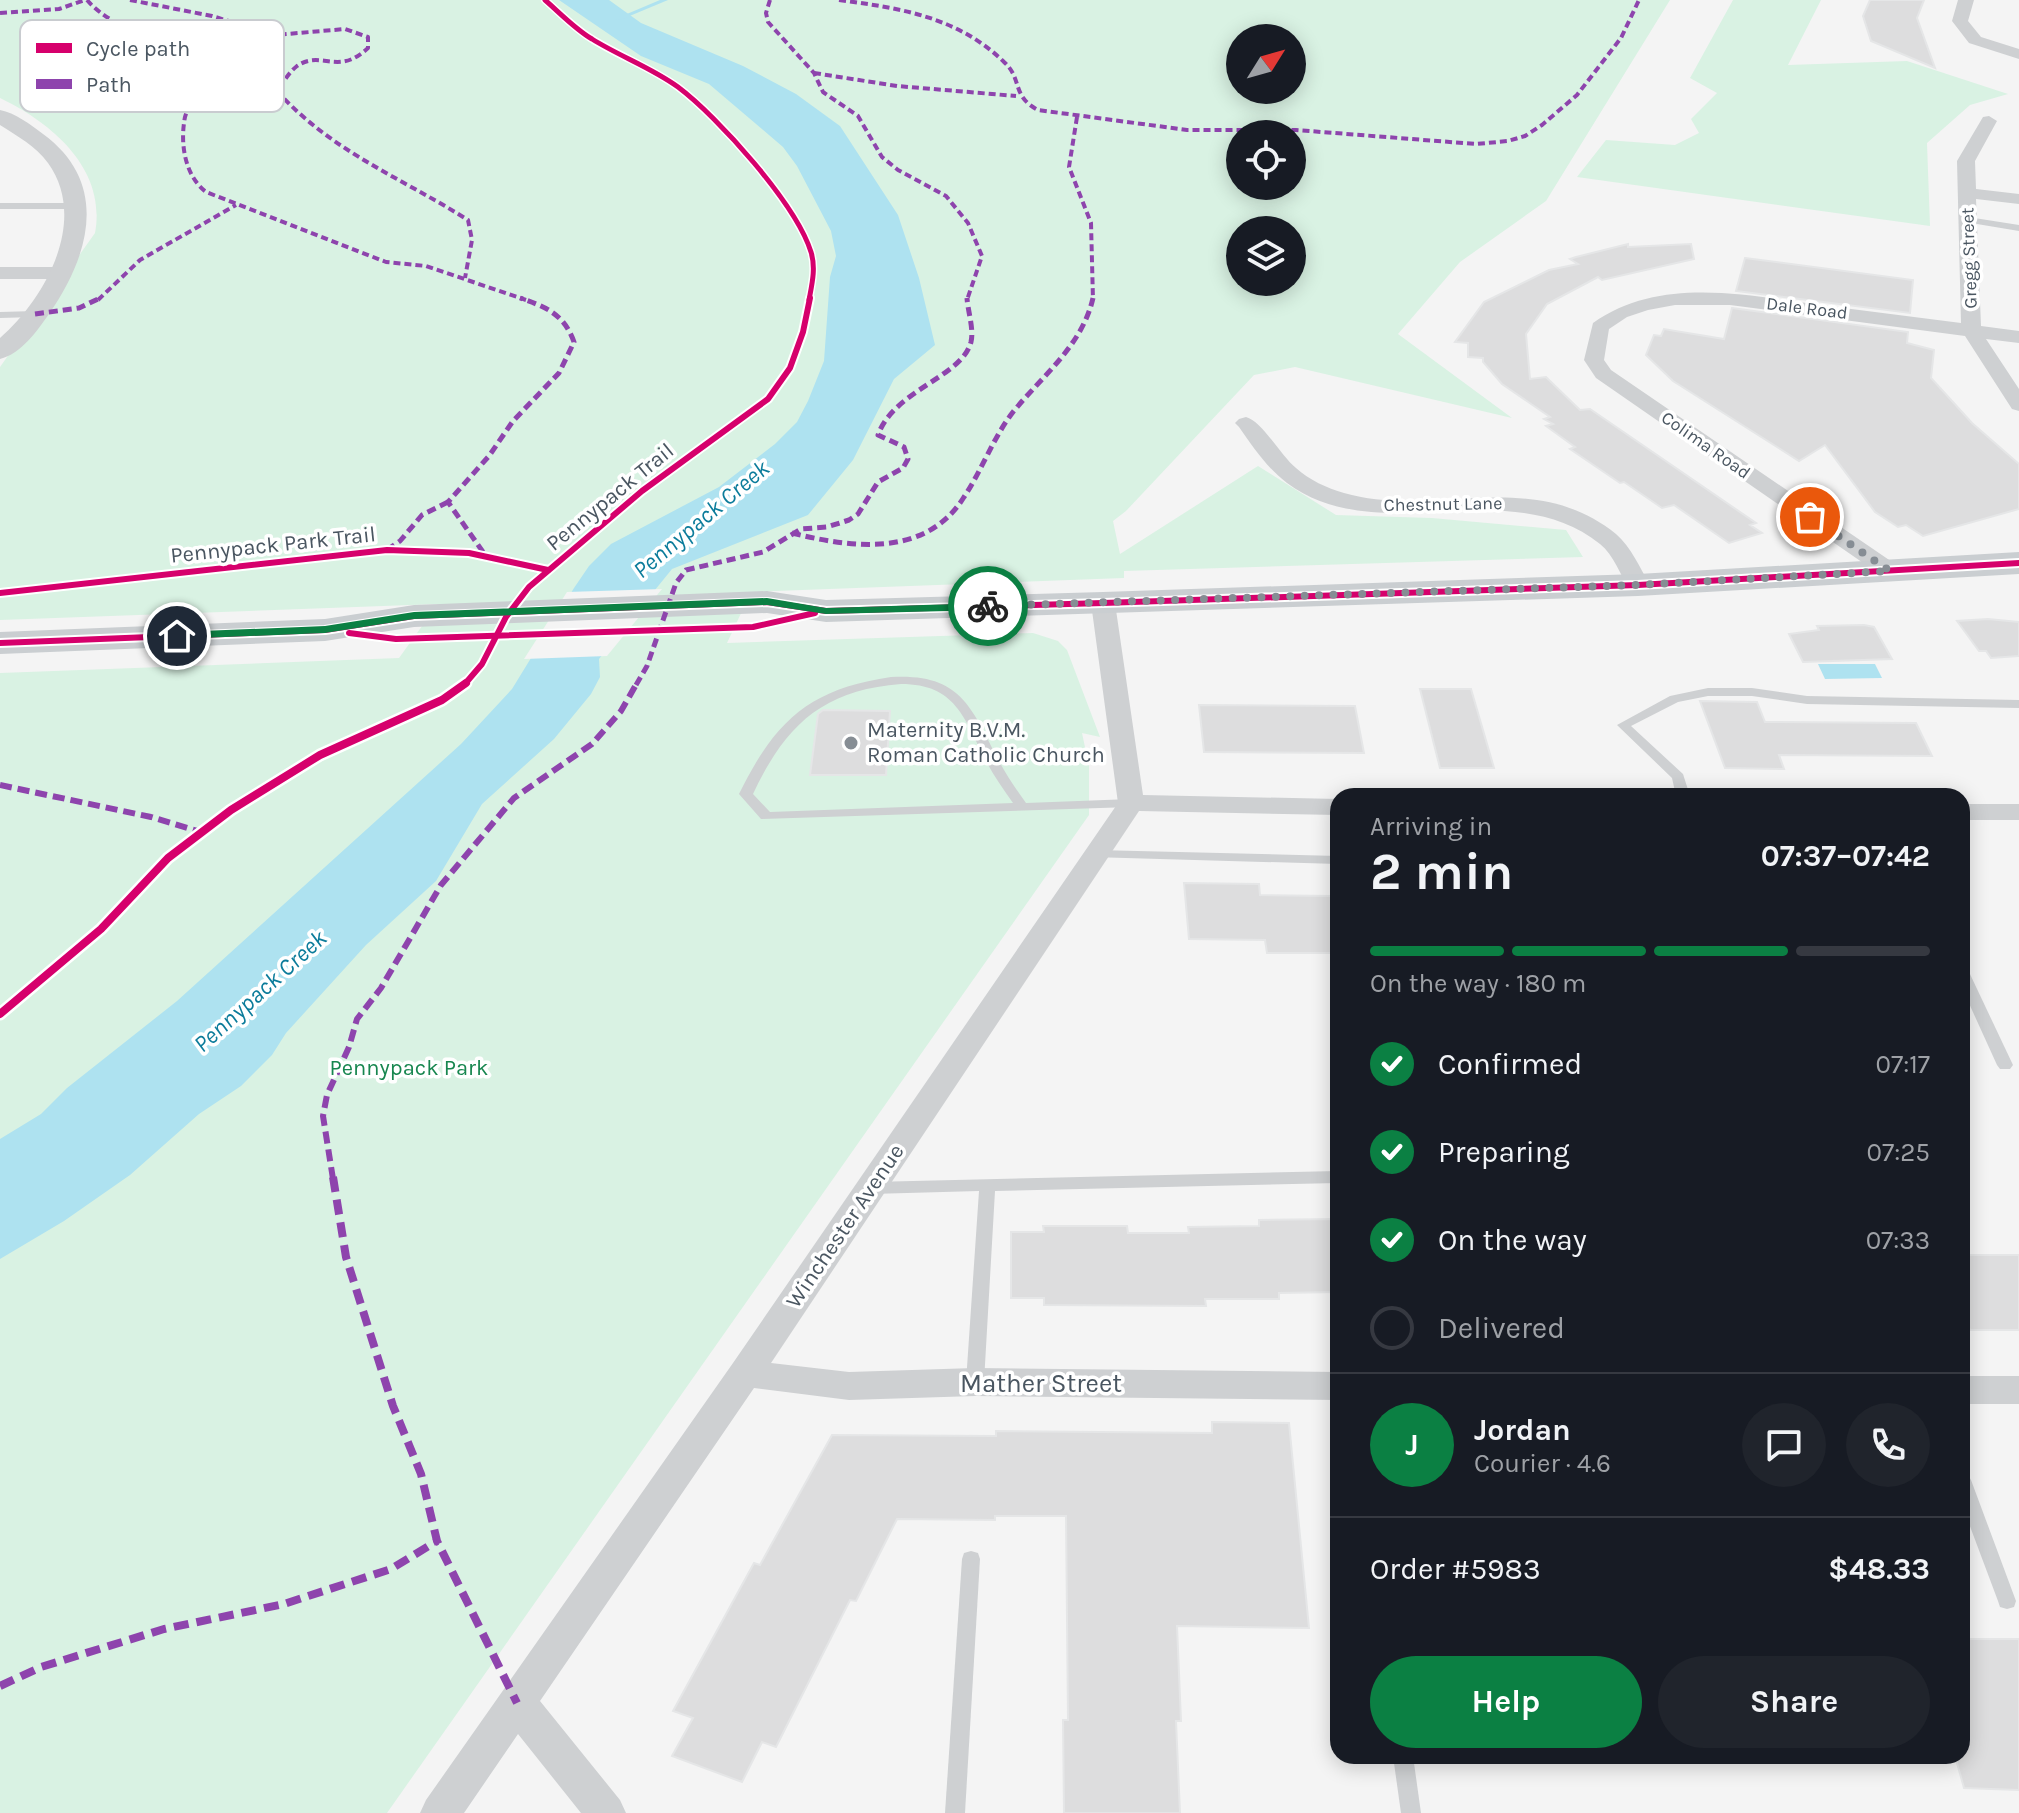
<!DOCTYPE html>
<html lang="en">
<head>
<meta charset="utf-8">
<style>
	:root { --surface:#171b24; --page:#20242c; --text:#f1f3f6; --muted:#9ea1a6; --line:#363941; --accent:#0b8043 }
	body { margin:0; font-family:Karla,sans-serif; background:var(--page); color:var(--text); height:100vh; display:flex; flex-direction:column; font-size:30px; white-space:nowrap }
	* { box-sizing:border-box; margin:0 }
	p { font-size:26px; color:var(--muted) }
	.icon { flex:none; width:44px; height:44px; fill:none; stroke:currentColor; stroke-width:2; stroke-linecap:round; stroke-linejoin:round }
	.map { position:relative; flex:1; overflow:hidden }
	.side { position:absolute; left:1330px; top:788px; width:640px; height:976px; display:flex; flex-direction:column; background:var(--surface); border-radius:24px; box-shadow:0 4px 20px #0003 }
	.side>* { flex:none }
	.needle { width:52px; rotate:53deg }
	.controls { position:absolute; left:1226px; top:24px; display:grid; gap:16px }
	.controls a { display:grid; place-items:center; width:80px; height:80px; border-radius:50%; background:var(--surface); box-shadow:0 4px 20px #0003; font-size:40px }
	.pin { position:absolute; display:grid; place-items:center; width:68px; height:68px; color:#fff; margin:-34px; border:4px solid #fff; border-radius:50%; box-shadow:0 2px 8px #0007 }
	.courier { position:absolute; display:grid; place-items:center; width:80px; height:80px; margin:-40px; border:6px solid #0b8043; border-radius:50%; background:#fff; color:#222; box-shadow:0 2px 10px #0007 }
	.summary em { font-style:normal; font-weight:700 }
	.summary div { display:flex; flex-direction:column-reverse }
	.summary { display:flex; align-items:center; justify-content:space-between; height:136px; padding:0 40px }
	h1 { font-size:52px; font-weight:700; line-height:60px }
	.bar { display:grid; grid-template-columns:repeat(4,1fr); gap:12px 8px; align-content:center; height:96px; padding:0 40px }
	.bar i { height:10px; border-radius:6px; background:var(--line) }
	.bar .selected { background:var(--accent) }
	.bar p { grid-column:span 4 }
	.line { display:flex; align-items:center; gap:20px; padding:0 40px; border-top:2px solid var(--line) }
	.line div { flex:1 }
	.round { display:grid; place-items:center; flex:none; width:84px; height:84px; border-radius:42px; background:var(--page) }
	ol { padding:0 40px; list-style:none }
	li { display:flex; align-items:center; gap:24px; height:88px }
	li p { margin-inline-start:auto }
	li .icon { padding:8px; border-radius:50%; background:var(--accent); color:#fff; stroke-width:4 }
	li:last-child { color:var(--muted) }
	li i { width:44px; height:44px; border:4px solid var(--line); border-radius:50% }
	.primary-button { display:flex; gap:16px; margin-top:auto; padding:16px 40px }
	.primary-button a { flex:1; height:92px; border-radius:48px; background:var(--accent); color:#fff; font-size:32px; font-weight:700; line-height:92px; text-align:center }
	.primary-button a+a { background:var(--page); color:var(--text) }
	.map>svg:first-child { display:block }
</style>
</head>
<body>
<div class="map">
<svg width="2019" height="1813" viewBox="0 0 2019 1813">
	<rect width="100%" height="100%" fill="#f4f4f4"/>
	<g fill="#d9f2e3" fill-rule="evenodd">
		<path d="M0 0H1670L1546 201 1460 262 1398 334 1512 418 1295 367 1254 375 1126 511 1113 521 1120 554 1258 466 1336 515 1432 518 1566 530 1583 557 1124 571V578L751 592 727 643 1033 633 1058 641 1067 650 1100 737 1082 733 1089 766V815L387 1813H0V673L399 658 438 604 0 620V367L95 233C107 169 52 123 0 98ZM1240 38H1292V90H1240ZM1240 134H1292V186H1240ZM1240 230H1292V282H1240Z"/>
		<polygon points="1733,0 1821,0 1788,65 1907,61 2008,94 1970,105 1927,143 1930,226 1577,177 1606,140 1675,145 1699,133 1691,119 1717,93 1690,78"/>
	</g>
	<g fill="#aee2f0">
		<polygon points="559,0 609,0 641,23 743,66 796,94 840,126 898,215 919,278 935,345 894,379 853,460 808,515 672,569 599,659 600,677 591,694 554,739 482,804 436,881 366,945 286,1033 272,1055 241,1086 199,1114 130,1175 64,1221 0,1259 0,1139 41,1114 67,1088 177,1001 461,744 512,689 574,588 589,566 611,544 719,487 775,444 797,422 808,401 824,361 830,277 836,256 831,231 797,166 783,147 709,84 641,56"/>
		<polygon points="1818,664 1875,664 1882,678 1825,679"/>
	</g>
	<polygon fill="#f4f4f4" points="662,589 607,656 524,659 567,592"/>
	<g fill="none" stroke-linecap="round" stroke-linejoin="round">
		<polygon fill="#aee2f0" fill-rule="evenodd" points="660,0 668,0 620,20 615,19"/>
	</g>
	<g fill="#ddddde" stroke="#e5e6e7" stroke-width="2">
		<polygon points="1870,0 1924,0 1917,18 1935,68 1871,41 1863,16"/>
		<polygon points="1628,244 1628,247 1691,244 1694,259 1602,280 1598,277 1547,304 1526,334 1530,379 1546,377 1580,410 1590,409 1756,523 1750,525 1762,533 1729,543 1674,505 1662,508 1624,482 1620,483 1570,449 1575,447 1546,426 1553,424 1544,419 1550,417 1502,384 1483,362 1483,358 1468,357 1468,343 1455,342 1484,302 1549,270 1578,264 1570,259 1576,257"/>
		<polygon points="1745,258 1913,280 1910,313 1736,291"/>
		<polygon points="1732,308 1908,332 1907,343 1934,350 1931,378 1972,423 2019,464 2019,509 1923,536 1906,525 1898,527 1875,512 1825,445 1799,461 1673,381 1646,355 1654,335 1661,336 1664,329 1724,339"/>
		<polygon points="1988,619 2019,622 2019,656 1991,658 1986,651 1979,651 1957,621"/>
		<polygon points="1864,625 1874,627 1892,659 1803,662 1789,634 1819,630 1817,626"/>
		<polygon points="1420,689 1471,689 1494,768 1440,768"/>
		<polygon points="1700,701 1757,702 1765,722 1916,723 1932,756 1779,755 1784,769 1725,768"/>
		<polygon points="1199,705 1355,706 1364,753 1204,752"/>
		<polygon points="823,710 890,711 886,775 810,775 818,714"/>
		<polygon points="1184,883 1259,884 1260,895 1332,896 1333,903 1338,903 1338,953 1267,953 1265,940 1189,939"/>
		<polygon points="1338,1219 1338,1292 1279,1293 1279,1299 1205,1299 1206,1306 1044,1305 1044,1298 1011,1298 1011,1232 1044,1232 1043,1226 1127,1226 1128,1233 1189,1233 1188,1227 1259,1226 1259,1220"/>
		<polygon points="1962,1255 2019,1255 2019,1330 1970,1330 1968,1326 1962,1326"/>
		<polygon points="1212,1422 1289,1423 1309,1628 1177,1626 1181,1721 1176,1721 1180,1813 1064,1813 1063,1720 1068,1720 1066,1516 995,1516 995,1520 897,1519 856,1601 850,1600 776,1747 762,1742 742,1782 672,1756 693,1718 673,1711 754,1563 760,1565 832,1435 996,1436 996,1431 1212,1433"/>
		<polygon points="1962,1639 2019,1639 2019,1790 1964,1788 1955,1756 1962,1756"/>
	</g>
	<g fill="none" stroke-linecap="round" stroke-linejoin="round">
		<g fill="#ced0d2" fill-rule="evenodd">
			<polygon points="0,203 73,203 77,206 73,209 0,209"/>
			<polygon points="1968,217 2019,225 2019,231 1965,222 1965,218"/>
			<polygon points="0,312 35,311 40,314 35,317 0,318"/>
			<path d="M891 677C961 673 971 707 999 761 1007 776 1016 789 1026 803L1131 799 1138 803 1131 807 761 819 739 794C775 721 809 689 891 677ZM901 684C956 684 964 718 986 761 994 776 1003 789 1013 803L770 812 753 794C785 726 822 690 901 684Z"/>
			<polygon points="1708,688 1752,688 1807,696 2019,700 2019,708 1807,704 1752,696 1708,696 1678,702 1631,726 1683,774 1690,796 1676,796 1672,778 1617,725 1670,696"/>
			<polygon points="1096,850 1338,856 1338,864 1091,857 1089,854"/>
			<polygon points="1962,967 1969,972 2013,1065 2010,1069 2000,1069 1997,1065 1962,988"/>
			<polygon points="1338,1171 1338,1183 995,1191 984,1382 981,1387 975,1389 969,1387 966,1382 979,1191 871,1194 865,1192 863,1188 865,1184 871,1182"/>
			<polygon points="1962,1473 1968,1475 1971,1480 2016,1601 2014,1607 2007,1609 2000,1607 1998,1601 1962,1505"/>
			<polygon points="971,1551 978,1553 980,1559 965,1813 945,1813 962,1559 964,1553"/>
			<polygon points="1393,1756 1413,1756 1421,1813 1401,1813"/>
		</g>
		<g fill="#ced0d2" fill-rule="evenodd">
			<polygon points="1958,0 1974,0 1968,21 1981,37 2019,49 2019,59 1969,43 1952,21"/>
			<path d="M1989 116 1997 121 1975 161 1976 189 2019 194V204L1976 199 1981 326 2019 331V343L1986 339 2019 389V411L2012 409 1965 336 1730 305H1675L1648 310 1627 317 1609 329 1604 360 1611 370 1898 566 1902 571 1898 576H1882L1596 378 1584 360 1593 323C1660 276 1745 295 1820 305 1867 311 1914 317 1961 323L1957 161 1983 117Z"/>
			<polygon points="0,267 62,267 71,273 62,279 0,279"/>
			<path d="M1246 417C1262 421 1281 456 1296 468 1309 480 1327 488 1344 493 1434 519 1532 466 1616 534 1631 547 1640 568 1650 585L1646 590H1630C1620 575 1614 555 1600 544 1509 471 1379 551 1287 483 1267 468 1253 447 1239 427L1235 423 1239 419Z"/>
			<polygon points="1103,596 1111,598 1115,603 1143,795 1338,799 1338,815 1139,811 771,1363 849,1372 975,1368 1338,1372 1338,1400 975,1396 849,1400 754,1388 540,1701 620,1800 626,1813 581,1813 518,1734 464,1813 420,1813 426,1800 733,1363 1118,803 1091,603 1095,598"/>
			<rect x="1962" y="804" width="57" height="16"/>
			<rect x="1962" y="1376" width="57" height="28"/>
		</g>
		<path fill="#ced0d2" fill-rule="evenodd" d="M0 110C15 113 30 124 43 134 110 183 90 255 49 314 37 331 21 354 0 359V338C45 299 89 220 48 163 36 146 17 136 0 125Z"/>
		<polygon fill="#caced1" fill-rule="evenodd" points="2019,552 2019,574 1638,596 826,622 767,613 414,627 325,641 0,654 0,632 325,619 414,605 767,591 826,600 1103,592 1638,574"/>
		<g stroke="#8e44ad" stroke-width="4" stroke-dasharray="7 4" stroke-linecap="butt">
			<path d="M87 0C115 33 177 41 190 87 193 97 188 107 185 117 180 142 184 175 206 192L386 262 426 266 526 300"/>
			<path d="M130 0 212 16 275 35 345 29 368 37V48C337 77 322 49 297 66 289 72 283 83 277 91 332 152 400 177 468 220L472 240 465 278"/>
			<polyline points="770,0 766,13 768,22 814,73 823,92 858,116 882,157 898,170 946,196 968,223 982,256 967,300"/>
			<path d="M839 0C900 8 958 17 1004 62 1023 79 1011 96 1038 110L1187 130H1296L1476 144 1508 141 1525 136 1542 125 1577 95 1621 38 1639 0"/>
			<polyline points="0,13 59,9 85,0"/>
			<polyline points="814,73 897,86 1016,96"/>
			<polyline points="1077,117 1069,167 1091,223 1093,300"/>
			<polyline points="98,300 140,260 236,205"/>
		</g>
		<g stroke="#8e44ad" stroke-width="5" stroke-dasharray="9 5" stroke-linecap="butt">
			<polyline points="35,314 79,308 100,298"/>
			<path d="M792 533C852 548 926 558 964 497 982 470 993 438 1013 412 1042 376 1082 346 1093 298"/>
			<polyline points="387,550 400,541 422,515 448,502"/>
			<path d="M483 552 448 502 489 456 513 421 559 373 574 342C564 314 546 307 520 298"/>
			<path d="M636 685 647 666 676 583 686 570 763 552 801 529 827 527 849 520 858 514 878 482 903 468 908 459 904 447 878 435C894 390 962 377 971 342 974 329 968 312 967 298"/>
		</g>
		<g stroke="#8e44ad" stroke-width="6" stroke-dasharray="12 6" stroke-linecap="butt">
			<polyline points="0,785 151,817 201,832"/>
			<polyline points="333,1179 323,1116 327,1095 349,1047 357,1019 381,988 441,885 514,798 592,744 621,711 637,683"/>
		</g>
		<g stroke="#8e44ad" stroke-width="8" stroke-dasharray="15 8" stroke-linecap="butt">
			<polyline points="333,1177 346,1257 393,1406 421,1474 437,1541 517,1703"/>
			<polyline points="0,1686 41,1667 164,1629 284,1604 391,1569 437,1541"/>
		</g>
		<defs>
			<path id="cycleway-far2" d="M545 0C560 13 575 29 592 39 619 56 652 68 678 87 718 117 796 204 811 252 816 268 812 284 809 300"/>
			<g id="cycleway-far1">
				<polyline points="0,593 387,550 469,553 548,570"/>
				<polyline points="349,633 396,639 753,627 815,613"/>
				<polyline points="0,643 325,630 414,616 767,602 826,611 1103,603 1638,585 2019,563"/>
				<polyline points="464,685 482,664 506,617 529,587 642,491 768,399 790,368 803,332 810,298"/>
			</g>
			<polyline id="cycleway" points="0,1014 101,929 168,858 231,810 320,755 442,700 466,683"/>
		</defs>
		<use href="#cycleway-far2" stroke="#fff" stroke-width="8"/>
		<use href="#cycleway-far1" stroke="#fff" stroke-width="10"/>
		<use href="#cycleway" stroke="#fff" stroke-width="13"/>
		<use href="#cycleway-far2" stroke="#d6006c" stroke-width="5"/>
		<use href="#cycleway-far1" stroke="#d6006c" stroke-width="6"/>
		<use href="#cycleway" stroke="#d6006c" stroke-width="8"/>
	</g>
	<polygon fill="#0b8043" points="767,598 826,608 988,603 994,606 988,610 826,614 767,605 414,619 325,633 177,639 172,636 177,632 325,626 414,612"/>
	<g fill="none" stroke-linecap="round" stroke-linejoin="round">
		<polyline stroke="#868d94" stroke-width="8" stroke-dasharray="0 14.4" points="988,606 1638,585 1890,571 1810,517"/>
	</g>
	<circle fill="#868d94" stroke="#fff" stroke-width="3" cx="851" cy="743" r="8"/>
	<g text-anchor="middle" dominant-baseline="central" stroke-width="7" stroke-linejoin="round" paint-order="stroke">
		<g font-size="18" fill="#4a5661" stroke="#fff">
			<text transform="translate(1969 258) rotate(-92)">Gregg Street</text>
			<text transform="translate(1807 308) rotate(7)">Dale Road</text>
			<text transform="translate(1706 445) rotate(35)">Colima Road</text>
			<text transform="translate(1443 504) rotate(-1)">Chestnut Lane</text>
		</g>
		<g font-size="22" fill="#4a5661" stroke="#fff">
			<text transform="translate(610 497) rotate(-39)">Pennypack Trail</text>
			<text transform="translate(273 545) rotate(-6)">Pennypack Park Trail</text>
			<text transform="translate(845 1226) rotate(-56)">Winchester Avenue</text>
		</g>
		<g font-size="22" fill="#4a5661" stroke="#fff" text-anchor="start">
			<text x="867" y="730">Maternity B.V.M.<tspan x="867" dy="25">Roman Catholic Church</tspan></text>
		</g>
		<g font-size="22" fill="#17864f" stroke="#fff">
			<text x="409" y="1068">Pennypack Park</text>
		</g>
		<g font-size="24" font-style="italic" fill="#0c7c9b" stroke="#fff">
			<text transform="translate(701 519) rotate(-40)">Pennypack Creek</text>
			<text transform="translate(260 991) rotate(-42)">Pennypack Creek</text>
		</g>
		<g font-size="26" fill="#4a5661" stroke="#fff">
			<text x="1041" y="1383">Mather Street</text>
		</g>
	</g>
	<rect x="20" y="20" width="264" height="92" rx="12" fill="#fff" stroke="#c9ccd0" stroke-width="2"/>
	<rect x="36" y="43" width="36" height="10" fill="#d6006c"/>
	<rect x="36" y="79" width="36" height="10" fill="#8e44ad"/>
	<g font-size="22" fill="#4a5661">
		<text x="86" y="56">Cycle path</text>
		<text x="86" y="92">Path</text>
	</g>
</svg>
<div class="controls">
<a><svg class="needle" viewBox="-14 -14 28 28"><path d="M0-13l5 13h-10z" fill="#e53935"/><path d="M0 13l5-13h-10z" fill="#9ea1a6"/></svg></a>
<a><svg class="icon" aria-label="locate" viewBox="0 0 24 24"><circle cx="12" cy="12" r="6"/><path d="M12 2v4M12 18v4M2 12h4M18 12h4"/></svg></a>
<a><svg class="icon" aria-label="layers" viewBox="0 0 24 24"><path d="M12 4l9 5-9 5-9-5zM3 14l9 5 9-5"/></svg></a>
</div>
<div class="pin" style="left:1810px;top:517px;background:#ea580c"><svg class="icon" aria-label="bag" viewBox="0 0 24 24"><path d="M5 8h14l-1 12H6zM9 8a3 3 0 0 1 6 0"/></svg></div>
<div class="pin" style="left:177px;top:636px;background:#1f2937"><svg class="icon" aria-label="home" viewBox="0 0 24 24"><path d="M3 11l9-7 9 7M6 9v11h12V9"/></svg></div>
<div class="courier" style="left:988px;top:606px"><svg class="icon" aria-label="bike" viewBox="0 0 24 24"><circle cx="6" cy="16" r="4"/><circle cx="18" cy="16" r="4"/><path d="M6 16l4-8h5l3 8M10 8l3 8H6M13 5h3"/></svg></div>
<section class="side">
<div class="summary"><div><h1>2 min</h1><p>Arriving in</p></div><em>07:37–07:42</em></div>
<div class="bar"><i class="selected"></i><i class="selected"></i><i class="selected"></i><i></i><p>On the way · 180 m</p></div>
<ol>
<li><svg class="icon" aria-label="check" viewBox="0 0 24 24"><path d="M5 12l5 5 9-10"/></svg>Confirmed<p>07:17</p></li>
<li><svg class="icon" aria-label="check" viewBox="0 0 24 24"><path d="M5 12l5 5 9-10"/></svg>Preparing<p>07:25</p></li>
<li><svg class="icon" aria-label="check" viewBox="0 0 24 24"><path d="M5 12l5 5 9-10"/></svg>On the way<p>07:33</p></li>
<li><i></i>Delivered</li>
</ol>
<div class="line" style="height:144px"><b class="round" style="background:var(--accent);color:#fff">J</b><div><b>Jordan</b><p>Courier · 4.6</p></div><a class="round"><svg class="icon" aria-label="chat" viewBox="0 0 24 24"><path d="M4 5h16v11H9l-5 4z"/></svg></a><a class="round"><svg class="icon" aria-label="phone" viewBox="0 0 24 24"><path d="M5 4h4l2 5-3 2q2 4 5 5l2-3 5 2v4C11 20 4 13 5 4z"/></svg></a></div>
<div class="line" style="height:104px"><div>Order #5983</div><b>$48.33</b></div>
<div class="primary-button"><a>Help</a><a>Share</a></div>
</section>
</div>
</body>
</html>
